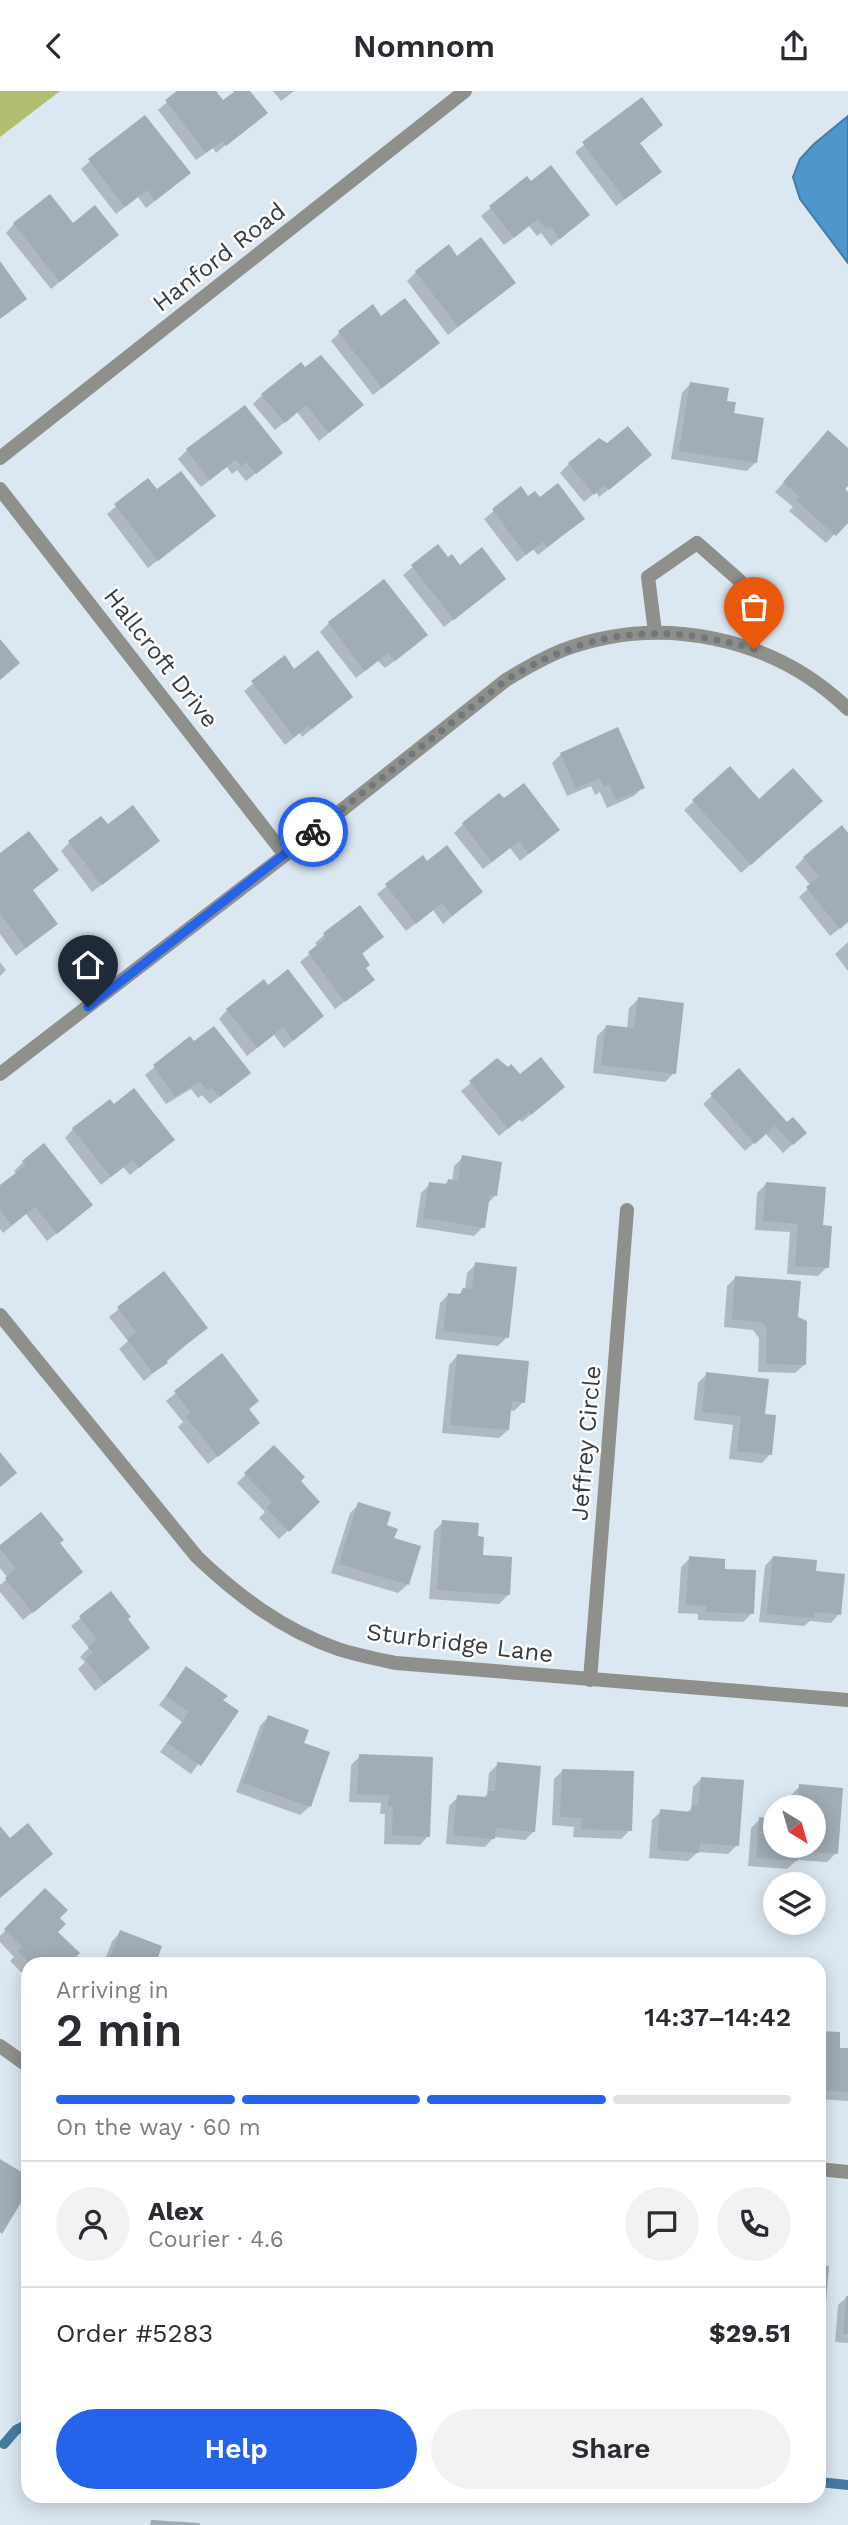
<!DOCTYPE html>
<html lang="en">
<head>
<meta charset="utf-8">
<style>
	:root { --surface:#fff; --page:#f2f2f3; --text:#2b2b33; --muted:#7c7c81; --line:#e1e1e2; --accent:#2563eb }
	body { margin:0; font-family:"Work Sans",sans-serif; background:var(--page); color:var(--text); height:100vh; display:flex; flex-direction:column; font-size:26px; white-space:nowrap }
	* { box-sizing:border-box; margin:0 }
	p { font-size:23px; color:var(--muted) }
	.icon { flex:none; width:38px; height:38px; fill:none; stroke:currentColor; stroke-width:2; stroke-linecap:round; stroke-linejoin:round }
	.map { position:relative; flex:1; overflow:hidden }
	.sheet { position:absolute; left:21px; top:1866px; width:805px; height:546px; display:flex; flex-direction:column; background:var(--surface); border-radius:21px; box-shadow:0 4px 18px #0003 }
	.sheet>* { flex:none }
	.needle { width:46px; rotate:143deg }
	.buttons { position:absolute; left:763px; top:1704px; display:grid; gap:14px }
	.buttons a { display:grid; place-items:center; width:63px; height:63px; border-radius:50%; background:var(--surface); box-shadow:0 4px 18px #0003; font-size:35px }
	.pin { position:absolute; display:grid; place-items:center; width:60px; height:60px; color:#fff; margin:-72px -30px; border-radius:50% 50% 50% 0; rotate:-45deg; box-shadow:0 0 7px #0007 }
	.pin .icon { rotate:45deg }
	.courier { position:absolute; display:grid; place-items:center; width:70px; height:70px; margin:-35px; border:5px solid #2563eb; border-radius:50%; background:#fff; color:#222; box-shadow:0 2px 9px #0007 }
	.head em { font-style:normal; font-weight:600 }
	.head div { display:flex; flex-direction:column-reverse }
	.head { display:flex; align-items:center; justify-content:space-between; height:119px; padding:0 35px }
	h1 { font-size:46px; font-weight:600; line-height:52px }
	.bar { display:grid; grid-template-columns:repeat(4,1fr); gap:10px 7px; align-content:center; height:84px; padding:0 35px }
	.bar i { height:9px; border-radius:5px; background:var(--line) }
	.bar .selected { background:var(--accent) }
	.bar p { grid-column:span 4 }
	.line { display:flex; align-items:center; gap:18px; padding:0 35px; border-top:2px solid var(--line) }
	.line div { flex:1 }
	.round { display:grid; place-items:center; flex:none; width:74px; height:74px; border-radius:37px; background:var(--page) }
	.cta { display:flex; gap:14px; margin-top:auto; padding:14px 35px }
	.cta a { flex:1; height:80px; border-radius:42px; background:var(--accent); color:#fff; font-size:28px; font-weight:600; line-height:80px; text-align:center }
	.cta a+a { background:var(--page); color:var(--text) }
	header { display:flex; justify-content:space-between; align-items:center; height:91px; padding:0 35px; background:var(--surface); font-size:32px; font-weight:600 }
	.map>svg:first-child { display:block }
</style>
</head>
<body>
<header><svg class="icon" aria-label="back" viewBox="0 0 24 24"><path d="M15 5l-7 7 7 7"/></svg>Nomnom<svg class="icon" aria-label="share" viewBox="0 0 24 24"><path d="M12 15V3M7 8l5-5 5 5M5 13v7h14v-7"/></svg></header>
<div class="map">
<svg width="848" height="2434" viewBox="0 0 848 2434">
	<rect width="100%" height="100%" fill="#dbe7f1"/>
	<polygon fill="#afbe6f" points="0,0 60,0 0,46"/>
	<polygon fill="#4d97cc" stroke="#467ca2" stroke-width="2" points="848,25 848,172 800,108 793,86 800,68 814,53"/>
	<g fill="#0003">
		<polygon points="180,0 213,0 222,12 238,0 248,0 265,22 216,62 213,57 196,69 158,19"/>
		<polygon points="273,0 294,0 281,10"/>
		<polygon points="642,8 661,34 639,53 651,89 616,115 575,61"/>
		<polygon points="90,70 180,90 146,117 138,106 116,123 81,78"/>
		<polygon points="526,87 579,132 551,155 541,142 537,145 529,135 504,154 481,125"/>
		<polygon points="14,133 73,134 108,152 51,198 6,142"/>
		<polygon points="457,167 514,191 448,244 407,190 416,181"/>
		<polygon points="381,227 429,260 373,304 331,250 340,241"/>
		<polygon points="305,279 353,322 319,350 297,321 275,339 253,313 262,304"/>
		<polygon points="690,293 732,324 756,371 747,380 671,368 682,302"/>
		<polygon points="820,351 848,360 848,392 843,398 848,403 848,429 826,452 789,420 793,416 775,401"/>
		<polygon points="187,359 272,370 246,390 237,379 232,383 227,376 201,396 178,368"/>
		<polygon points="641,372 599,406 596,401 584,411 560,382 569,373"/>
		<polygon points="148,389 157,401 213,425 148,477 107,423"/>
		<polygon points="521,398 528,407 540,408 583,428 538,464 533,458 517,471 484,428"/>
		<polygon points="438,455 448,468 459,476 504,488 444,536 403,484"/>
		<polygon points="329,532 417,553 385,577 378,570 356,587 320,541"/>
		<polygon points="284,567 294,580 351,606 302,646 300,642 285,654 244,600"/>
		<polygon points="561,663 643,696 634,705 607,717 600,701 595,704 591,695 567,705 552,672"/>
		<polygon points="730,677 759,710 812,719 741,782 684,719"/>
		<polygon points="463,733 558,739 520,770 510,757 483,778 454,742"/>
		<polygon points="107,736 149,758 92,801 61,760 70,751"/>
		<polygon points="848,745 848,831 830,845 799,806 811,795 795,776 804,767"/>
		<polygon points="0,764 57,779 31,800 56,833 16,865 0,843"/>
		<polygon points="422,767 427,772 481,801 443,833 433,819 406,840 377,803"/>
		<polygon points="360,816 382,846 361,864 364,878 372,889 335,918 300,871 318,856 315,852 324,844"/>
		<polygon points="848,851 848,880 835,863"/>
		<polygon points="0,871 6,879 0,885"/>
		<polygon points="268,896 322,925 284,957 274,944 247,965 219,928 227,919"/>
		<polygon points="638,908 674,982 665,991 593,982 597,945 606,936 627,938 629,917"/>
		<polygon points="190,947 240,990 210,1013 202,1004 198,1007 191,998 166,1013 145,984"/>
		<polygon points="497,970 520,986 554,1004 522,1031 519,1028 499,1045 461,1000"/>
		<polygon points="739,979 796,1050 783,1062 765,1042 745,1060 703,1013"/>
		<polygon points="73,1038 172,1049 130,1084 123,1076 101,1094 65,1047"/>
		<polygon points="44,1054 82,1122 47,1150 26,1123 3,1142 0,1138 0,1097 17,1083 14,1080 23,1071"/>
		<polygon points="463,1066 495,1105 487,1113 483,1136 474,1145 416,1136 421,1102 430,1093 443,1095 448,1090 452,1090 454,1075"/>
		<polygon points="766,1093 821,1136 827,1176 818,1185 787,1183 790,1141 755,1139 757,1102"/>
		<polygon points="476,1173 507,1246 498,1255 435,1248 440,1212 448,1204 458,1204 465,1199 467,1182"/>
		<polygon points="163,1182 206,1237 144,1290 119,1258 128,1250 109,1226"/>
		<polygon points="736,1186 804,1274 795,1282 758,1281 759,1247 753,1239 724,1236 727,1195"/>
		<polygon points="221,1265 257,1310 248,1319 258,1332 208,1373 178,1336 183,1331 166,1310"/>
		<polygon points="457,1265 523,1311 514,1320 509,1319 508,1339 499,1347 442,1342 449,1274"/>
		<polygon points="707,1283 763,1324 770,1363 762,1372 729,1368 733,1334 694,1329 698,1292"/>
		<polygon points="274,1356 298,1391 318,1411 279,1448 259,1427 265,1421 237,1392"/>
		<polygon points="359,1413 385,1435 392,1449 419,1456 407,1494 398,1502 331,1482 350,1422"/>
		<polygon points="443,1431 477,1447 481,1465 508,1504 499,1513 429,1508 434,1440"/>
		<polygon points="58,1453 72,1489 23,1529 0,1501 0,1494 8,1487 0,1477 0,1456"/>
		<polygon points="773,1466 814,1482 839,1523 831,1532 810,1530 804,1535 759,1531 765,1475"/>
		<polygon points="690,1467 723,1480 752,1522 743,1531 698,1529 698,1523 678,1522 681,1476"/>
		<polygon points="111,1502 126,1529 139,1565 95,1600 78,1578 85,1571 80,1566 89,1557 71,1535"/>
		<polygon points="187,1578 221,1610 237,1621 191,1683 160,1661 182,1631 159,1614"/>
		<polygon points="268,1626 302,1653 328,1662 309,1716 300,1724 236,1701 260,1635"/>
		<polygon points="360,1665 428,1745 420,1754 384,1753 385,1723 380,1723 381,1712 349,1711 351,1674"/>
		<polygon points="498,1673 534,1740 525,1749 494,1746 485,1756 446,1753 449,1715 458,1706 483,1708 487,1703 489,1682"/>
		<polygon points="563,1679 630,1739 621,1748 573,1746 574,1736 552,1734 554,1688"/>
		<polygon points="701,1688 737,1754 728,1763 698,1761 688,1770 649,1767 652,1729 661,1720 686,1722 691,1718 693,1696"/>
		<polygon points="800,1695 841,1698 836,1762 827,1771 797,1769 787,1778 748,1775 751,1737 760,1728 775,1729 775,1755 814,1755 814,1717 790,1717 791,1704"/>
		<polygon points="45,1799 58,1827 56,1841 78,1862 68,1872 28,1872 28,1888 10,1870 14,1866 0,1851 0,1845"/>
		<polygon points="121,1841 160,1856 154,1872 104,1872 112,1850"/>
		<polygon points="819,1942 838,1958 848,1959 848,2010 819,2008"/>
		<polygon points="847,2206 848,2252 835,2251 838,2214"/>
	</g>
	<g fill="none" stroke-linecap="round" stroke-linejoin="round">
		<g stroke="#467ca2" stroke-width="10">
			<polyline points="4,2353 16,2339 28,2333"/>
			<polyline points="819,2391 848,2394"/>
		</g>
	</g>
	<g fill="#a0acb6">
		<polygon points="177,0 216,0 223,9 235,0 250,0 268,22 226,55 222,50 206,62 165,9"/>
		<polygon points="642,6 663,34 640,52 662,81 625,108 582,51"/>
		<polygon points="145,24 191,82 155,110 147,99 125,116 88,68"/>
		<polygon points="551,74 590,124 560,148 550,135 546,138 538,128 514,147 489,115 527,85 531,90"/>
		<polygon points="50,103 73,132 95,114 119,144 60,191 13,132"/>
		<polygon points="481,146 516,192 458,236 415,180 449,153 457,165"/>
		<polygon points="0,170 27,208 0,228"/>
		<polygon points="405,207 440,252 382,297 338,240 373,213 381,225"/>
		<polygon points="321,264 364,314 329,342 306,314 285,332 261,303 301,271 305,276"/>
		<polygon points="690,291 729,297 727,310 736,311 734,322 764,327 757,372 679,360"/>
		<polygon points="245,314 283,362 256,383 246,371 241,375 236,368 210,389 186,358"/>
		<polygon points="628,335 652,364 609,399 605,394 594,404 568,372 599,347 607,352"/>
		<polygon points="828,339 848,357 848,395 845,398 848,401 848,432 836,445 797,410 800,406 783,391"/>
		<polygon points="181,380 216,425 158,470 114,413 148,387 157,398"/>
		<polygon points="558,392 585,428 547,456 543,451 526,464 492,418 521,395 528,405 535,400 540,406"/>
		<polygon points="438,453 448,466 452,463 460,474 482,456 506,488 454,529 411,474"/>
		<polygon points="384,488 428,544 395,570 388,562 365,580 328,531"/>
		<polygon points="0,548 20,572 0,589"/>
		<polygon points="318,559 353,606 312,638 309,635 294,646 251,590 285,564 294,578"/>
		<polygon points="618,636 645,697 616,709 609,693 604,696 600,687 576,697 560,662"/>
		<polygon points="730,675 759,708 793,677 823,710 751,774 692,709"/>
		<polygon points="524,692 560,739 529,763 519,750 492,771 462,732 499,702 504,707"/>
		<polygon points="133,714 160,750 102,794 68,750 101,725 108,733"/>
		<polygon points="842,734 848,742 848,831 840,838 806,796 819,786 803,766"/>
		<polygon points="29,740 59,779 33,799 58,833 26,857 0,823 0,762"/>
		<polygon points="447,754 483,801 452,825 442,812 416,833 385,793 423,764 427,770"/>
		<polygon points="360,814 384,846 362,862 370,874 366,877 375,889 345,911 308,861 326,847 323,842"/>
		<polygon points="288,878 324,925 293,950 283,936 257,957 226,918 264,888 268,894"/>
		<polygon points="638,906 684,912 676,983 601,974 606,934 634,937"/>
		<polygon points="214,935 251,982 220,1006 212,997 207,999 200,990 175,1006 153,974 190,945 194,950"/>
		<polygon points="541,966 565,996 531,1024 529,1021 508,1038 469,990 497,967 508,976 511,973 520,983"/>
		<polygon points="739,977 787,1031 793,1026 807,1042 793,1054 775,1035 755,1053 710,1003"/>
		<polygon points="134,997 175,1049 139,1077 133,1069 111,1086 72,1037 110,1008 114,1013"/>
		<polygon points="44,1052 93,1114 57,1143 35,1116 12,1134 0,1119 0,1094 26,1074 22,1070"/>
		<polygon points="462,1064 502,1071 497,1105 490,1104 485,1137 423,1127 429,1091 447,1093 448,1088 458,1090"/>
		<polygon points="766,1091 826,1096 823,1134 832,1135 829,1177 795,1175 798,1133 763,1130"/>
		<polygon points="475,1171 517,1176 509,1247 443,1240 448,1202 460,1203 463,1197 472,1198"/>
		<polygon points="164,1180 208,1237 166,1269 168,1272 153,1282 127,1248 136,1241 117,1216"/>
		<polygon points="735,1185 801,1190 798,1226 807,1230 806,1274 766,1273 767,1238 762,1231 732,1228"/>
		<polygon points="222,1262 259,1310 249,1318 260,1332 218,1366 186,1326 191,1322 174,1300"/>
		<polygon points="457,1263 529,1270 525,1312 512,1310 509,1339 450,1334"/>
		<polygon points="706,1281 769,1288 765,1323 776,1324 772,1364 737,1360 741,1325 702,1321"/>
		<polygon points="274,1354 305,1386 301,1390 320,1411 289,1441 266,1417 272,1411 244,1382"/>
		<polygon points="0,1361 17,1382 0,1396"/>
		<polygon points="358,1411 391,1421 387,1434 398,1438 394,1447 421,1455 409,1494 339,1473"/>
		<polygon points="41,1421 64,1449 60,1452 83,1481 33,1522 5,1487 16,1477 0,1458 0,1454"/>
		<polygon points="442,1429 479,1432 478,1445 484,1446 483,1464 512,1466 510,1504 437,1499"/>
		<polygon points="689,1465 725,1468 725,1478 756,1479 754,1523 706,1521 706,1515 686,1514"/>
		<polygon points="773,1465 817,1469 816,1480 845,1483 841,1524 815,1521 814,1527 767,1523"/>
		<polygon points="111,1500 131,1526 128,1528 150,1557 104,1593 85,1568 93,1562 88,1556 97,1548 79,1525"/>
		<polygon points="186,1575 228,1605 223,1609 239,1620 201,1675 167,1652 189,1621 166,1605"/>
		<polygon points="268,1624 309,1639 304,1652 330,1661 311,1716 243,1692"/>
		<polygon points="359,1663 433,1666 430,1746 392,1744 393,1715 388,1715 389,1704 357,1703"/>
		<polygon points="497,1671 541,1675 535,1741 496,1737 495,1748 453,1744 457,1704 488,1706 488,1700 495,1700"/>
		<polygon points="562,1678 634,1680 632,1740 581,1738 582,1727 560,1726"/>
		<polygon points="701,1686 744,1689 739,1755 700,1752 699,1762 657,1759 660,1718 691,1721 692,1714 698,1714"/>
		<polygon points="799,1693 843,1697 838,1763 798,1760 798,1770 756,1767 759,1726 775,1728 775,1755 814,1755 814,1717 798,1717"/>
		<polygon points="28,1732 53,1763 0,1807 0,1735 10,1747"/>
		<polygon points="45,1797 68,1819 60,1827 66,1833 58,1841 80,1862 70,1872 30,1872 17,1860 22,1856 4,1838"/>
		<polygon points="120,1839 162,1855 156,1872 108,1872"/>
		<polygon points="819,1940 840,1941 840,1957 848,1957 848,2001 825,2000 825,1994 819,1994"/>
		<polygon points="0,2068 28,2085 28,2100 2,2143 0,2141"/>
		<polygon points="819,2174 829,2175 822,2259 819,2259"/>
		<polygon points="846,2205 848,2205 848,2243 843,2243"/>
		<polygon points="151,2429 200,2432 200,2434 150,2434"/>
	</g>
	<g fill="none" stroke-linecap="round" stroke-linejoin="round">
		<g stroke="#8f908b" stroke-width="14">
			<polyline points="0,367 465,0"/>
			<polyline points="0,398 285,764"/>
			<polyline points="655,541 648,486 697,452 740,490 754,558"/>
			<path d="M0 983 285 764 506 589C524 578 543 567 563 559 660 523 773 545 848 618"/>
			<path d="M0 1224 197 1466C238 1505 283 1539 338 1558 356 1564 377 1568 396 1572L848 1609"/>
			<polyline points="590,1589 627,1119"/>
			<polyline points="0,1955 28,1975"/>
			<polyline points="819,2078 848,2081"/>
		</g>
	</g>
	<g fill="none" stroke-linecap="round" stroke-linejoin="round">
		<path stroke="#70787e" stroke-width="7" stroke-dasharray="0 12.6" d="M313 741 506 589C590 538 660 531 754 558"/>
		<polyline stroke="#2563eb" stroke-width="9" points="88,916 313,741"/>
	</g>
	<g text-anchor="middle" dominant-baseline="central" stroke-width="5" stroke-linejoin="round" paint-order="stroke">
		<g font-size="24" fill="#373c40" stroke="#fff">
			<text transform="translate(219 166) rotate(-38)">Hanford Road</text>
			<text transform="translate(161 567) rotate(52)">Hallcroft Drive</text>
			<text transform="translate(586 1352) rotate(-85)">Jeffrey Circle</text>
			<text transform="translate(460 1552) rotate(7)">Sturbridge Lane</text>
		</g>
	</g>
</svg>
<div class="buttons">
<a><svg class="needle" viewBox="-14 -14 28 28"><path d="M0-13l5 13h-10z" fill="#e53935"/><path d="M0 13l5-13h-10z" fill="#7c7c81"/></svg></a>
<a><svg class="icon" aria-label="layers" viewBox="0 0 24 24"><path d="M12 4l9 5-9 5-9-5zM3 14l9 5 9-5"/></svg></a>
</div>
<div class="pin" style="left:754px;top:558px;background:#ea580c"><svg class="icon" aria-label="bag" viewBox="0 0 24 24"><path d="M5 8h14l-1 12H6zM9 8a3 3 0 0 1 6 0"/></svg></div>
<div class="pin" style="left:88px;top:916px;background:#1f2937"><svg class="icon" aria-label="home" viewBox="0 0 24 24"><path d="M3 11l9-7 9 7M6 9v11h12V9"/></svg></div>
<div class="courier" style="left:313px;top:741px"><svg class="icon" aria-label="bike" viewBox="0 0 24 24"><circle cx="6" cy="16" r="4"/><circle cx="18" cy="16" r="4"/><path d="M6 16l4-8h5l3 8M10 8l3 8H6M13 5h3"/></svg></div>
<section class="sheet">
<div class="head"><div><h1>2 min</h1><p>Arriving in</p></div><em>14:37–14:42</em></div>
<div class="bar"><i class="selected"></i><i class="selected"></i><i class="selected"></i><i></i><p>On the way · 60 m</p></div>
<div class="line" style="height:126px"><a class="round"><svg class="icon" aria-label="person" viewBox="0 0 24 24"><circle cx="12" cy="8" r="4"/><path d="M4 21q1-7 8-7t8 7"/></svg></a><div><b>Alex</b><p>Courier · 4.6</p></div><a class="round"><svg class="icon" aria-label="chat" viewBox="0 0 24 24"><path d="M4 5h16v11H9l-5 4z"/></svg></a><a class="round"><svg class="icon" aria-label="phone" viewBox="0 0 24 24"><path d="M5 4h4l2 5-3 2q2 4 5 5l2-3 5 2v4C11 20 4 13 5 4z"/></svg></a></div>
<div class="line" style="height:91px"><div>Order #5283</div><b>$29.51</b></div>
<div class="cta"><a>Help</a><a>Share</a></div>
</section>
</div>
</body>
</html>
